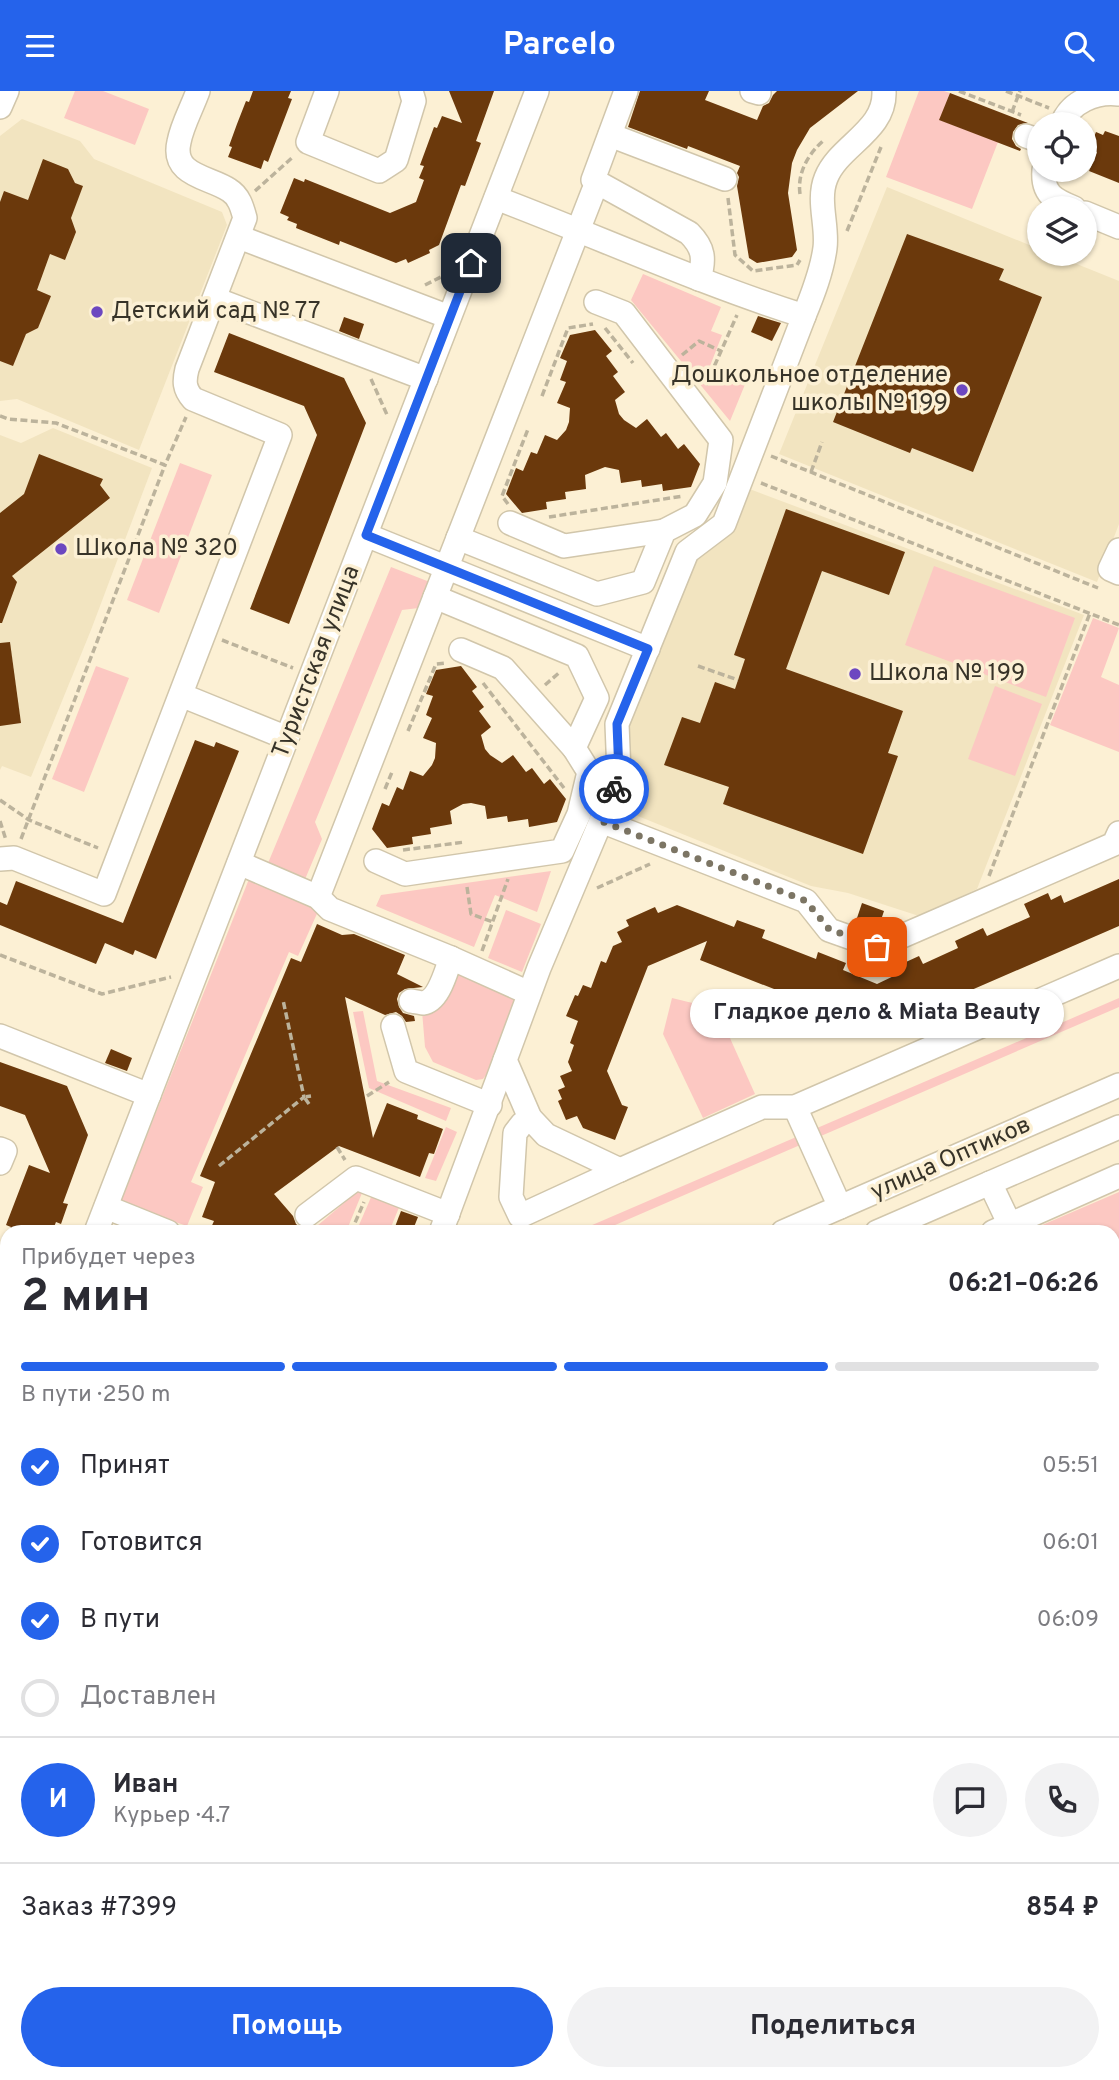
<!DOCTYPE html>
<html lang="ru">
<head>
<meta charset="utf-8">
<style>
	:root { --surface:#fff; --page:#f2f2f3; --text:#2b2b33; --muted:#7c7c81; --line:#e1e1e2; --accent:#2563eb }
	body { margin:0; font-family:Overpass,sans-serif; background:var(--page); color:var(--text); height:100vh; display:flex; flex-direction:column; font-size:26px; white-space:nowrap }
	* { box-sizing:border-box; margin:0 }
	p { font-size:23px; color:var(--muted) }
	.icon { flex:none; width:38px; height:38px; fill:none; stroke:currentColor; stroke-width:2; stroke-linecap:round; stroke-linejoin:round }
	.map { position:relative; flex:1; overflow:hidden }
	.sheet { position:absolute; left:0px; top:1134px; width:1120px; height:856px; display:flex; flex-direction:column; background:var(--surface); border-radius:21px 21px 0 0; box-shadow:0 2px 5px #0004 }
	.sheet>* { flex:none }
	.controls { position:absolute; left:1027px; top:21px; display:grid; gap:14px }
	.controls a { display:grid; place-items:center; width:70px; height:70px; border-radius:50%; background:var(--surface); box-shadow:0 2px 5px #0004; font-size:35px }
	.pin { position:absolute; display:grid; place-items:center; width:60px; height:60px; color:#fff; margin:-30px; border-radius:14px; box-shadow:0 4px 10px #0006 }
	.courier { position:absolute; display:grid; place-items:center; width:70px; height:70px; margin:-35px; border:5px solid #2563eb; border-radius:50%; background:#fff; color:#222; box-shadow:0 2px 9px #0007 }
	.bubble { position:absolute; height:49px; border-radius:24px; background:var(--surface); box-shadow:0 2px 5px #0004; font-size:23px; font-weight:700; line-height:49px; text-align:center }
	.summary em { font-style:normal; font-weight:700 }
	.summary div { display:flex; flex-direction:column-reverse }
	.summary { display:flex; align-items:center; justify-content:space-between; height:119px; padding:0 21px }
	h1 { font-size:46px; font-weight:700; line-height:52px }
	.bar { display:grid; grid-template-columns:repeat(4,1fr); gap:10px 7px; align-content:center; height:84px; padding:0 21px }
	.bar i { height:9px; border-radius:5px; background:var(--line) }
	.bar .selected { background:var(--accent) }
	.bar p { grid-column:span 4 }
	.line { display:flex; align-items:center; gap:18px; padding:0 21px; border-top:2px solid var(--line) }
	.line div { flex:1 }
	.round { display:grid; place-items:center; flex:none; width:74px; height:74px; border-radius:37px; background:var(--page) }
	ol { padding:0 21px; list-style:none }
	li { display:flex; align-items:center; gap:21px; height:77px }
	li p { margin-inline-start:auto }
	li .icon { padding:7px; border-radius:50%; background:var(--accent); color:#fff; stroke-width:4 }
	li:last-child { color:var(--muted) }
	li i { width:38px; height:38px; border:4px solid var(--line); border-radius:50% }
	.button { display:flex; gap:14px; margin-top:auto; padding:14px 21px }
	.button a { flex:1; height:80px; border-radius:42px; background:var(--accent); color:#fff; font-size:28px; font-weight:700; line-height:80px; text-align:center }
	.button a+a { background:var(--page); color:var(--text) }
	header { display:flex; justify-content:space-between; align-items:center; height:91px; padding:0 21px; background:var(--accent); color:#fff; font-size:32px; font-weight:700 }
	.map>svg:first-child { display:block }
</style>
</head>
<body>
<header><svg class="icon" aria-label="menu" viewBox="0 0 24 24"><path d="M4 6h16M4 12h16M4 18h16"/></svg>Parcelo<svg class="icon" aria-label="search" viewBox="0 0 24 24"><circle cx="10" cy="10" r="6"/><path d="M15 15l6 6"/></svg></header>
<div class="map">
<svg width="1119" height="1989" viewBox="0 0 1119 1989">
	<rect width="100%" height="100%" fill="#fcf0d4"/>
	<g fill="#f2e4c0">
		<polygon points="22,28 80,50 94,68 222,121 227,134 139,359 17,308 0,310 0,45"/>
		<polygon points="887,96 1039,158 1040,163 1052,163 1119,190 1119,433 1097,491 779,363"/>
		<polygon points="53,337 152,377 91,539 31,686 2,675 0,679 0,344 21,352"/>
		<polygon points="747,397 1084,524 977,798 919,825 848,802 811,795 618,717 632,677 626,641 695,465"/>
		<polygon points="7,1680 7,1983 688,1983 691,1989 0,1989 0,1683"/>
	</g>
	<g fill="#fcc8c2">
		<polygon points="75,0 103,0 149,18 135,54 64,27"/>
		<polygon points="919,0 944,0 950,2 940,29 998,51 972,118 886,86"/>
		<polygon points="643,183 721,216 711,240 722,244 710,275 746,291 730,330 631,209"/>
		<polygon points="180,372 212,384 159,522 127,509"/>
		<polygon points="934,475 1075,527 1046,606 905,554"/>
		<polygon points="391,476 435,493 427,516 402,519 315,731 322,748 303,793 266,777"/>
		<polygon points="1093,527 1119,537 1101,586 1119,594 1119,661 1050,634"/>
		<polygon points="96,575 129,587 84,701 52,688"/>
		<polygon points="995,595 1042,613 1015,685 968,668"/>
		<polygon points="551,780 537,821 495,804 474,856 376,815 381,804"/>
		<polygon points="249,788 320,816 298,865 289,861 191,1091 203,1096 187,1135 120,1112"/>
		<polygon points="506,819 541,833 522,881 488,867"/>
		<polygon points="457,877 518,903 486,984 483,988 476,989 433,971 425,956 422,920"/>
		<polygon points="672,907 717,918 755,1003 703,1027 663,943"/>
		<polygon points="1119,907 1119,916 599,1141 576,1141"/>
		<polygon points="363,920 377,990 451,1017 446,1030 369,997 353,921"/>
		<polygon points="446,1036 457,1041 436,1090 425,1087"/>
		<polygon points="358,1100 362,1102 346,1141 310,1141"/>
		<polygon points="1119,1101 1119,1155 1113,1158 1113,1141 1026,1141"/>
		<polygon points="372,1104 400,1114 389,1141 356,1141"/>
		<polygon points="7,1498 7,1545 0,1548 0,1501"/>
		<polygon points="7,1583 7,1640 0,1643 0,1586"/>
	</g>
	<g fill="#6b390c">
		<polygon points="253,0 291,0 288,7 292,8 268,71 264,69 261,78 228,66 232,56 229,55 237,33 246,10 249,11"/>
		<polygon points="449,0 494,0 476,50 481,52 465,95 461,94 439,154 429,159 430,162 408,172 406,168 396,172 340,150 339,154 296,137 297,133 287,129 289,126 280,122 294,87 304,91 305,88 390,122 416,111 424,89 419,87 424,75 420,74 434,36 437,37 442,25 462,32"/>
		<polygon points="640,0 709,0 705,9 757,29 763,15 769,12 773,4 777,0 858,0 810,37 797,59 792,72 788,102 797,159 792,166 757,172 749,167 737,95 739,86 737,82 740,75 688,55 687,58 628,36"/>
		<polygon points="950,2 1028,32 1018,34 1013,41 1012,48 1016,55 1021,58 1020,60 939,29"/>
		<polygon points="1105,40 1119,45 1119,92 1089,80 1097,61 1089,58 1096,41 1103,44"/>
		<polygon points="43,68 68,78 75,92 83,95 71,127 76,141 65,169 50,163 37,199 51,205 38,237 26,243 13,275 0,270 0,111 4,100 28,109"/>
		<polygon points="907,143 1004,178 999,189 1042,206 973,381 912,357 910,362 833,331"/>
		<polygon points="758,225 781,232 772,250 751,241"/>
		<polygon points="344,226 364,233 359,248 339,240"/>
		<polygon points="595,239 612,260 606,265 618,281 613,285 625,301 615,309 619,323 624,329 636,337 647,328 661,346 666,342 678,358 684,353 700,373 691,396 663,400 662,393 642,396 641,389 621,392 619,379 605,376 585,384 586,398 565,401 566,408 546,411 547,418 522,422 506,403 516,377 523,380 531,361 537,363 545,344 557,349 566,339 569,331 570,317 557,312 566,291 560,289 567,270 560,267 570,244"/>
		<polygon points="229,242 344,287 366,332 289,533 250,518 317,344 304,315 214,281"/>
		<polygon points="39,363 103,388 100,394 110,407 12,485 17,491 2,532 0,532 0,422 24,403"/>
		<polygon points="786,418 905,461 889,504 822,480 786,578 903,620 888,662 898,665 863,763 723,713 729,696 664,674 682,626 700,632 715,591 735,598 745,568 734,564"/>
		<polygon points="10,551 21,632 0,635 0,552"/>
		<polygon points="461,575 477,596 472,600 484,616 479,620 491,636 481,644 485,658 490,664 502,672 513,664 526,681 532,677 544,693 550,688 566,708 557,731 529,736 528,728 508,731 507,725 487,728 485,715 471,712 463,713 450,720 452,733 430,737 431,743 412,746 413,753 387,757 372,738 382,712 389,715 397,696 403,699 410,680 423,685 432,674 435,667 436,652 423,647 432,627 426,624 433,605 426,603 436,579"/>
		<polygon points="195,649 214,656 216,651 239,660 156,868 135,859 133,864 105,852 96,873 0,834 0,811 7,814 16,790 123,832"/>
		<polygon points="1119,788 1119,835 884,937 879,924 864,930 847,923 845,926 700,869 707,850 648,875 607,980 622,1014 628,1016 615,1049 583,1037 577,1025 566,1029 558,1010 562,1008 558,999 565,996 560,985 572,980 568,971 574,954 570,952 578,930 566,925 575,904 578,905 583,894 591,897 601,870 606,872 613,855 622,851 617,841 629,835 626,829 655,816 658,822 677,814 734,836 737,829 765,839 762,847 816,868 818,861 846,872 843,879 877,893 898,883 895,876 919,865 923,873 958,857 955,850 983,837 987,845 1030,826 1024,813 1048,802 1051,809 1061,804 1064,812"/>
		<polygon points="862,812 884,820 877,841 855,833"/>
		<polygon points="317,833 342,844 354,843 405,864 397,883 423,896 405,898 399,902 397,908 399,916 403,922 414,925 415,930 406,931 402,925 396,921 385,924 345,906 373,1047 387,1012 418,1024 417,1028 443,1038 434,1063 429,1062 420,1086 339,1055 274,1103 293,1125 296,1133 307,1141 209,1141 214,1130 202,1126 215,1091 200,1085 291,867 301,871"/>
		<polygon points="111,958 132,967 127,980 105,972"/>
		<polygon points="0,971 67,995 88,1044 63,1112 68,1113 61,1133 56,1131 52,1141 9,1141 11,1136 6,1134 29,1074 50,1082 25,1024 0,1015"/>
		<polygon points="401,1120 418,1126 412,1141 393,1141"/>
	</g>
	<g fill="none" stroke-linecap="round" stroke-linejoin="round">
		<polyline stroke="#d5cab2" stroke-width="23" stroke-dasharray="23 11" stroke-linecap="butt" points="138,1983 141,1989"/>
		<defs>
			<g id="minor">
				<polyline points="327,0 308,51 379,80 396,69 414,10 411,0"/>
				<path d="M626 0 593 89 689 142C704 157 705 168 699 188"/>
				<polyline points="752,0 759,2"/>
				<polyline points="0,16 7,0"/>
				<path d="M1062 33C1070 11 1096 0 1119 3"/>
				<polyline points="610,44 725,88"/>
				<polyline points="1026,45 1040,50"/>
				<path d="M1044 79C1042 103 1054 109 1074 117"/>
				<path d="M496 107C599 146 699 192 804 225 813 203 822 180 825 157 828 135 817 109 826 87 839 54 886 40 884 0"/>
				<polyline points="1085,122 1119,136"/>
				<polyline points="239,146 449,226"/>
				<polyline points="215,208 426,288"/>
				<polyline points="804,225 724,433 687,461 617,633 619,682 601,730 539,877 505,969 530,1027 546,1044 620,1079 762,1016 795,1016 1119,875"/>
				<polyline points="510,432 564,455 664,440"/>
				<polyline points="366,444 648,558"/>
				<polyline points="458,447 597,503 643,491 664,440 695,424 715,392 721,349 624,222 596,211"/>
				<polyline points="1119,459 1110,478 1119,482"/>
				<polyline points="461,559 503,577 574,657"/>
				<polyline points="181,604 287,647"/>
				<polyline points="601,730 806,810 829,839 877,856 1114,753 1119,742"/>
				<path d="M0 768 14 767 104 803 280 344 193 308C184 298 184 290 187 278L245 127C242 116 239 105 229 99 210 86 171 85 179 51 182 34 192 17 198 0"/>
				<polyline points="376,770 405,783 562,760 579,723 589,681 574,657 597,607 577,565 435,506"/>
				<polyline points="239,772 318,806 330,818 451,867 529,902"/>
				<polyline points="318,806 593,101"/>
				<path d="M411 910C412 910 422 912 423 912 439 910 446 880 451 867"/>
				<polyline points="393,935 406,980 490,1014"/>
				<polyline points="0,945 149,1004"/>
				<polyline points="795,1016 840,1116"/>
				<polyline points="530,1027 522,1033 515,1042 511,1106 520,1125 620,1079"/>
				<polyline points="0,1058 5,1060 0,1072"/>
				<polyline points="990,1092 1010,1134"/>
				<polyline points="106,1116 168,1141"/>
				<polyline points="307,1124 356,1087 448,1123"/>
				<polyline points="96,1141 537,0"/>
				<polyline points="441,1141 505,969"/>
				<polyline points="783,1141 1119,994"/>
				<polyline points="877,1141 1119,1036"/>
				<polyline points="993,1141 1119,1085"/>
				<polyline points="1113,1169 1119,1167"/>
				<polyline points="0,1353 7,1350"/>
				<polyline points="1113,1386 1119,1383"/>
				<polyline points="0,1417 7,1434"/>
				<polyline points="1113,1442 1119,1444"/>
				<polyline points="0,1485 7,1482"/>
				<polyline points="0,1571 7,1568"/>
				<polyline points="1113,1579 1119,1577"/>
				<polyline points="1113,1622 1119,1619"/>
				<polyline points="0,1655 7,1652"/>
				<polyline points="0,1739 7,1755"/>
				<polyline points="1113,1768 1119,1782"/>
				<polyline points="0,1850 7,1847"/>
				<polyline points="0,1903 7,1905"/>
				<polyline points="1113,1917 1119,1914"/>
				<polyline points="105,1983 108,1989"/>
				<polyline points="731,1983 734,1989"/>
				<polyline points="902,1983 905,1989"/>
				<polyline points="479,1989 482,1983"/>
				<polyline points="539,1989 544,1983"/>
				<polyline points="657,1989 658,1983"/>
			</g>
		</defs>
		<use href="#minor" stroke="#d1c6ab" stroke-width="26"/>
		<g stroke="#bcb39c" stroke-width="3.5" stroke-dasharray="7 3.5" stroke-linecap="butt">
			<polyline points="959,0 1021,24"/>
			<polyline points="1006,0 1049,17"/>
			<polyline points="1012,21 1020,0"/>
			<polyline points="255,100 294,65"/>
			<path d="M800 103C797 82 808 63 824 49"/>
			<polyline points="728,107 735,164 753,180 797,174 800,169"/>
			<polyline points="847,140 881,56"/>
			<polyline points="425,194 443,185"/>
			<polyline points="605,237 633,272"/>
			<polyline points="682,264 699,250 721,260"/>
			<polyline points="833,278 851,284"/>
			<polyline points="371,288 388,326"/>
			<polyline points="706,294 737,224"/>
			<polyline points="542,305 568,237 593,233"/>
			<polyline points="0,325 8,328 56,332 165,374 186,326"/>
			<polyline points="771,365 1098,497"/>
			<polyline points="811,381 822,351"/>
			<polyline points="761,392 1119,534"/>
			<polyline points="508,413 502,405 528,338"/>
			<polyline points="549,426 683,405"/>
			<polyline points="222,549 293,577"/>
			<polyline points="698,575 738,589"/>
			<polyline points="483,592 564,697"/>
			<polyline points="545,594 560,581"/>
			<polyline points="408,640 436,573 446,572"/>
			<polyline points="385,698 392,681"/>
			<polyline points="0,709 29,729 98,757"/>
			<polyline points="0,730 6,749"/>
			<polyline points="21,748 165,374"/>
			<polyline points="403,759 465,751"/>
			<polyline points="989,785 1090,522"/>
			<polyline points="467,796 471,823 493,831"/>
			<polyline points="597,797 650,773"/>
			<polyline points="482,860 508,788"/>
			<polyline points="0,864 102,903 171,886"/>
			<polyline points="367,1005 389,991"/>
			<polyline points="309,1013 304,1006 311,1005"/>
			<polyline points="337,1056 345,1069"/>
			<polyline points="219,1075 304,1006 283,909"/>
			<polyline points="351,1141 364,1111"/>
			<polyline points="1113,1330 1119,1329"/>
			<polyline points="3,1379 7,1388"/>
			<polyline points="1116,1671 1119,1678"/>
		</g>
		<use href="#minor" stroke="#fff" stroke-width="23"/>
	</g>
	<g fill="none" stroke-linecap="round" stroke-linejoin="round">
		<polyline stroke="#7c7564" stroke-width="7" stroke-dasharray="0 12.6" points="614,698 601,730 806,810 829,838 877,856"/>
		<polyline stroke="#2563eb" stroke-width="9" points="471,172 366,444 648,558 617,633 619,682 614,698"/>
	</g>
	<g fill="#6c47c0" stroke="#fcf0d4" stroke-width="2.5">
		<circle cx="97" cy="221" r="7"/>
		<circle cx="962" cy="299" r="7"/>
		<circle cx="61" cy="458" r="7"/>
		<circle cx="855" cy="583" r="7"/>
	</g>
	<g text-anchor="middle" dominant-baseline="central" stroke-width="7" stroke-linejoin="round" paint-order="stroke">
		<g font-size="24" fill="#373328" stroke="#fcf0d4" text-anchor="start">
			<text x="111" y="221">Детский сад № 77</text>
			<text x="948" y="285" text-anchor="end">Дошкольное отделение<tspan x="948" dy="28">школы № 199</tspan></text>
			<text x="75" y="458">Школа № 320</text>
			<text x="869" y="583">Школа № 199</text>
		</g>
		<g font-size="24" fill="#373328" stroke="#fcf0d4">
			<text transform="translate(317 571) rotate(-69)">Туристская улица</text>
			<text transform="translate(951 1068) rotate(-24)">улица Оптиков</text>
		</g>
	</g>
</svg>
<div class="controls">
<a><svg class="icon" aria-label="locate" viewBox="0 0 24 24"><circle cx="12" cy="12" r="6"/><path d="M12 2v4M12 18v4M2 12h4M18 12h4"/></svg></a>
<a><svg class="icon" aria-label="layers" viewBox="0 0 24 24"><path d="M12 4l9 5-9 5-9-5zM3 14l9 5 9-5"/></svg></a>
</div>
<div class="pin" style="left:877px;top:856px;background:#ea580c"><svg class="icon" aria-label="bag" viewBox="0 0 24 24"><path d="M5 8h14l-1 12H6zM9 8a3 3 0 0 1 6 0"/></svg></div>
<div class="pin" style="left:471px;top:172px;background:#1f2937"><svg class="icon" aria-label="home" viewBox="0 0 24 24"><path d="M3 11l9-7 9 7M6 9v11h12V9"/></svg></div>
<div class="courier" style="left:614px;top:698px"><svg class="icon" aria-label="bike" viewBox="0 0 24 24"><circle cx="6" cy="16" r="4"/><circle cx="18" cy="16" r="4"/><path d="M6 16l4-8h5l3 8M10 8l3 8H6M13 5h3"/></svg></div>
<div class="bubble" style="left:690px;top:898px;width:374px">Гладкое дело &amp; Miata Beauty</div>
<section class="sheet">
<div class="summary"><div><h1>2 мин</h1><p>Прибудет через</p></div><em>06:21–06:26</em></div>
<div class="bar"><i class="selected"></i><i class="selected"></i><i class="selected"></i><i></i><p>В пути · 250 m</p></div>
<ol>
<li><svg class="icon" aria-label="check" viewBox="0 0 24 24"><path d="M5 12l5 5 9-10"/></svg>Принят<p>05:51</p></li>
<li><svg class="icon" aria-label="check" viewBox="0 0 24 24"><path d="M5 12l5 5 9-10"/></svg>Готовится<p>06:01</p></li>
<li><svg class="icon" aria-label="check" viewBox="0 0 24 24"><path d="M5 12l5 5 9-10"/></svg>В пути<p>06:09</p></li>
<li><i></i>Доставлен</li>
</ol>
<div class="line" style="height:126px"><b class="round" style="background:var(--accent);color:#fff">И</b><div><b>Иван</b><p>Курьер · 4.7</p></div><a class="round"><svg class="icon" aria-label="chat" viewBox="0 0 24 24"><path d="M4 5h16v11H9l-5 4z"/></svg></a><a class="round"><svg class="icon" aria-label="phone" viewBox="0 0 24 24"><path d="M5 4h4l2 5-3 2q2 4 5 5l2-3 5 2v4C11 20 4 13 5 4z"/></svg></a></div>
<div class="line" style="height:91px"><div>Заказ #7399</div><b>854 ₽</b></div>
<div class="button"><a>Помощь</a><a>Поделиться</a></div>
</section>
</div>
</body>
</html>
